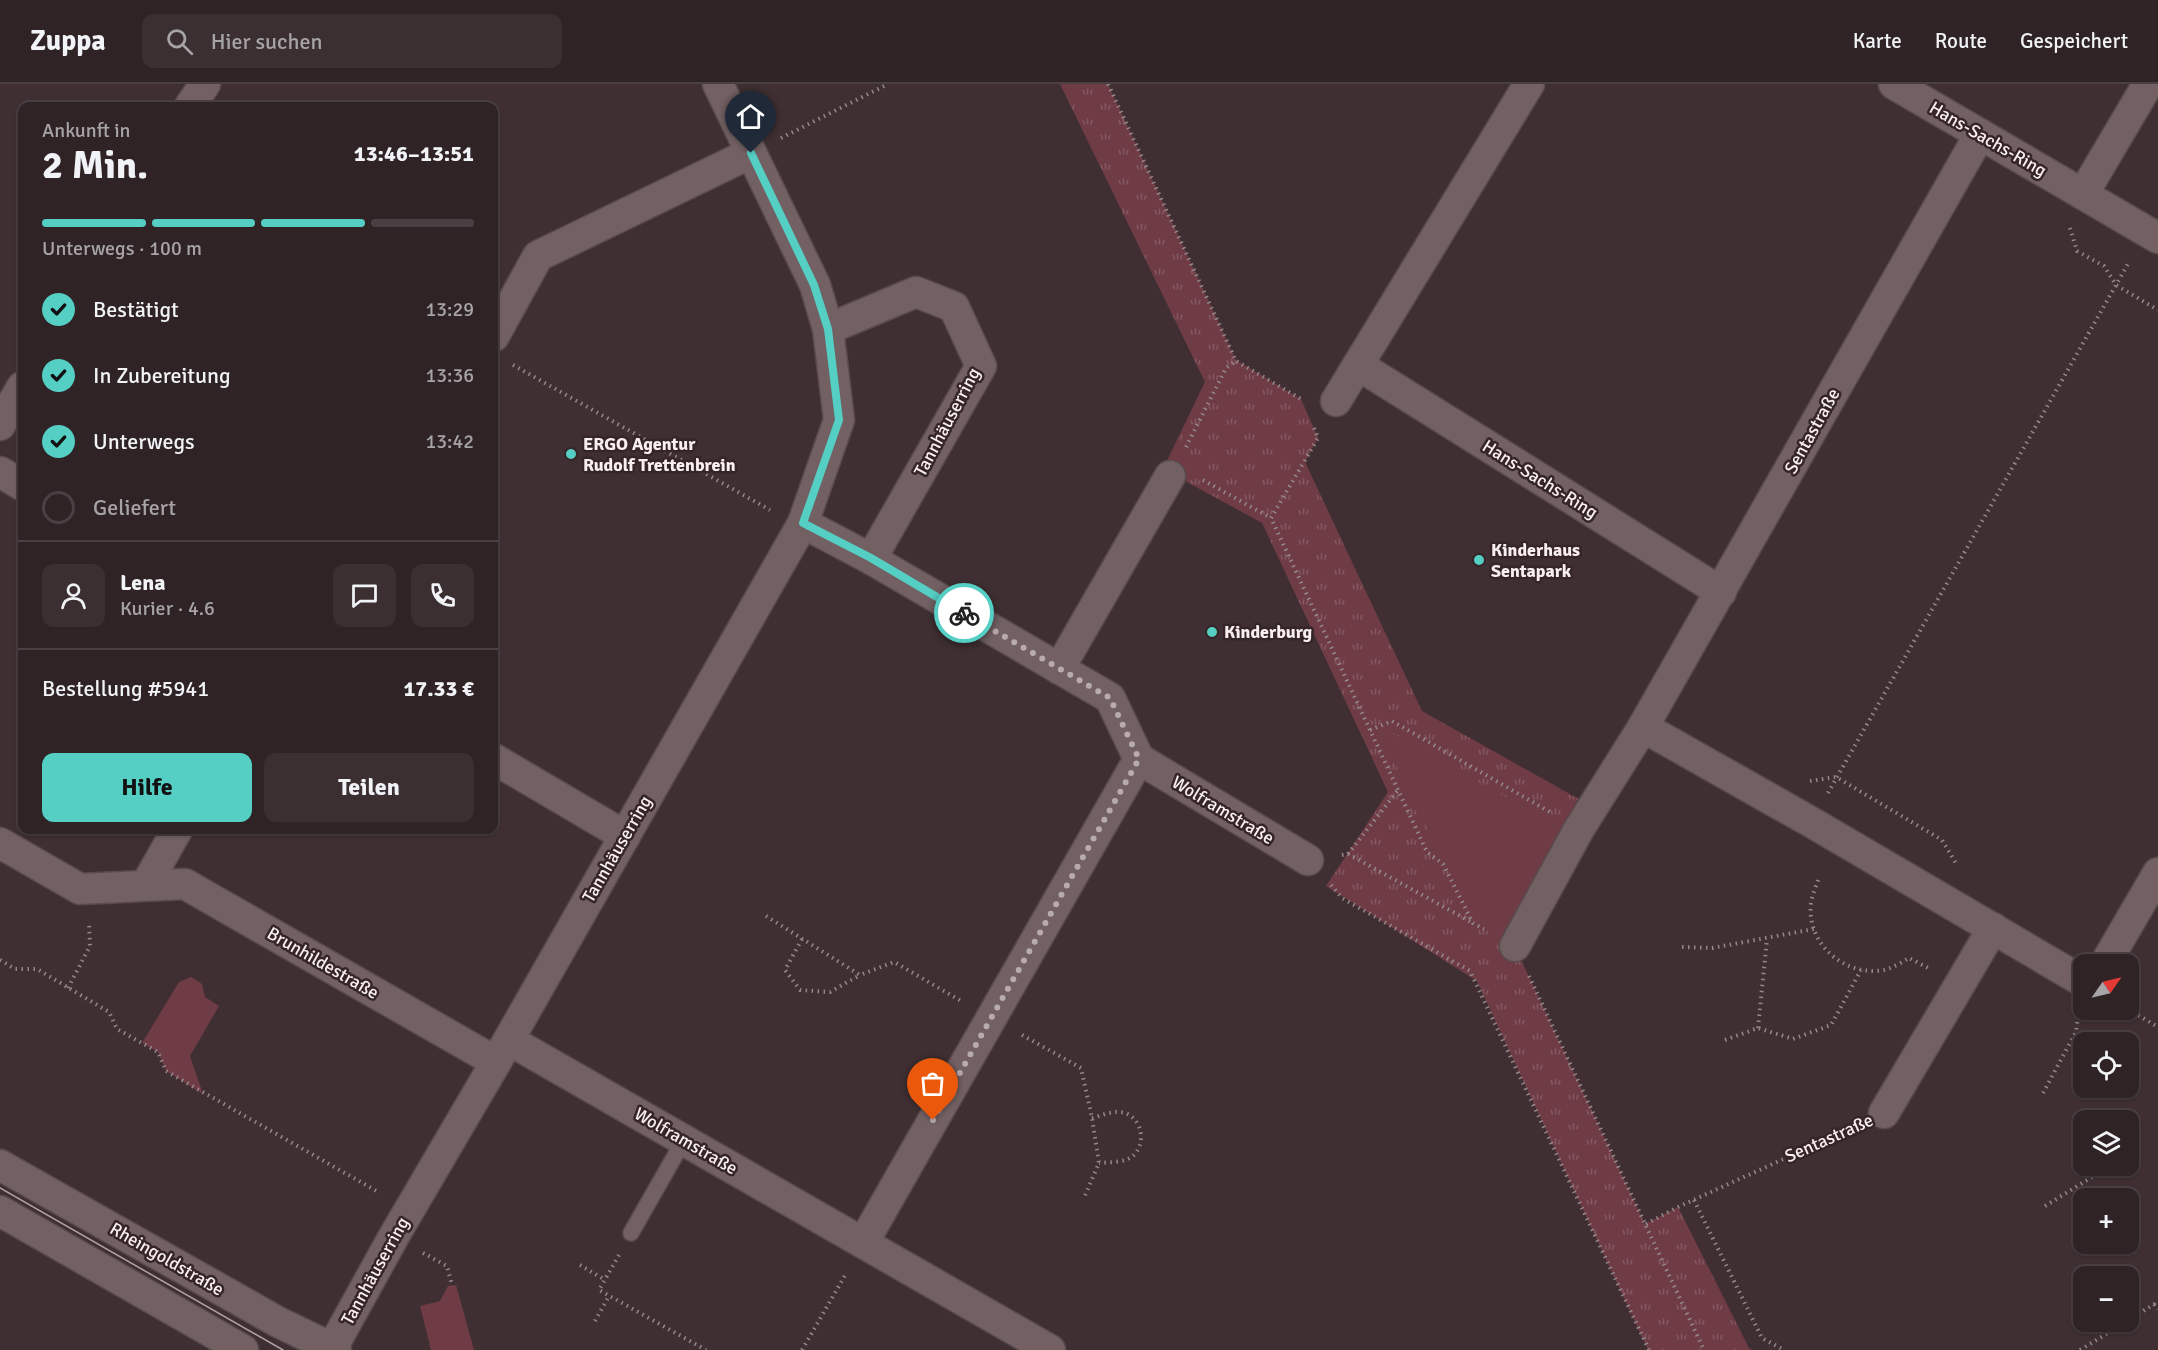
<!DOCTYPE html>
<html lang="de">
<head>
<meta charset="utf-8">
<style>
	:root { --surface:#2f2326; --page:#3b2f32; --text:#f1f3f6; --muted:#a7a4a7; --line:#4a4043; --accent:#55cec4 }
	body { margin:0; font-family:Signika,sans-serif; background:var(--page); color:var(--text); height:100vh; display:flex; flex-direction:column; font-size:22px; white-space:nowrap }
	* { box-sizing:border-box; margin:0 }
	p { font-size:20px; color:var(--muted) }
	.icon { flex:none; width:33px; height:33px; fill:none; stroke:currentColor; stroke-width:2; stroke-linecap:round; stroke-linejoin:round }
	.map { position:relative; flex:1; overflow:hidden }
	.drawer { position:absolute; left:18px; top:18px; width:480px; height:732px; display:flex; flex-direction:column; background:var(--surface); border-radius:12px; box-shadow:0 2px 4px #0004,0 0 0 2px var(--line) }
	.drawer>* { flex:none }
	.needle { width:39px; rotate:56deg }
	.fabs { position:absolute; left:2073px; top:870px; display:grid; gap:12px }
	.fabs a { display:grid; place-items:center; width:66px; height:66px; border-radius:12px; background:var(--surface); box-shadow:0 2px 4px #0004,0 0 0 2px var(--line); font-size:30px }
	.pin { position:absolute; display:grid; place-items:center; width:51px; height:51px; color:#fff; margin:-62px -26px; border-radius:50% 50% 50% 0; rotate:-45deg; box-shadow:0 0 6px #0007 }
	.pin .icon { rotate:45deg }
	.courier { position:absolute; display:grid; place-items:center; width:60px; height:60px; margin:-30px; border:4px solid #55cec4; border-radius:50%; background:#fff; color:#222; box-shadow:0 2px 8px #0007 }
	.headline em { font-style:normal; font-weight:700 }
	.headline div { display:flex; flex-direction:column-reverse }
	.headline { display:flex; align-items:center; justify-content:space-between; height:102px; padding:0 24px }
	h1 { font-size:39px; font-weight:700; line-height:45px }
	.bar { display:grid; grid-template-columns:repeat(4,1fr); gap:9px 6px; align-content:center; height:72px; padding:0 24px }
	.bar i { height:8px; border-radius:4px; background:var(--line) }
	.bar .on { background:var(--accent) }
	.bar p { grid-column:span 4 }
	.line { display:flex; align-items:center; gap:15px; padding:0 24px; border-top:2px solid var(--line) }
	.line div { flex:1 }
	.round { display:grid; place-items:center; flex:none; width:63px; height:63px; border-radius:12px; background:var(--page) }
	ol { padding:0 24px; list-style:none }
	li { display:flex; align-items:center; gap:18px; height:66px }
	li p { margin-inline-start:auto }
	li .icon { padding:6px; border-radius:50%; background:var(--accent); color:#111; stroke-width:4 }
	li:last-child { color:var(--muted) }
	li i { width:33px; height:33px; border:3px solid var(--line); border-radius:50% }
	.primary-button { display:flex; gap:12px; margin-top:auto; padding:12px 24px }
	.primary-button a { flex:1; height:69px; border-radius:12px; background:var(--accent); color:#111; font-size:24px; font-weight:700; line-height:69px; text-align:center }
	.primary-button a+a { background:var(--page); color:var(--text) }
	header { display:flex; align-items:center; gap:36px; box-sizing:border-box; height:84px; padding:0 30px; background:var(--surface); border-bottom:2px solid var(--line) }
	header strong { font-size:28px }
	nav { display:flex; gap:33px; margin-inline-start:auto; font-size:21px }
	.search { width:420px; height:54px; background:var(--page); display:flex; align-items:center; gap:15px; box-sizing:border-box; padding:0 21px; border-radius:12px; color:var(--muted); font-size:22px }
	.map>svg:first-child { display:block }
</style>
</head>
<body>
<header>
<strong>Zuppa</strong>
<div class="search"><svg class="icon" aria-label="search" viewBox="0 0 24 24"><circle cx="10" cy="10" r="6"/><path d="M15 15l6 6"/></svg>Hier suchen</div>
<nav><a>Karte</a><a>Route</a><a>Gespeichert</a></nav>
</header>
<div class="map">
<svg width="2158" height="1266" viewBox="0 0 2158 1266">
	<defs>
		<pattern id="grass-tufts" width="24" height="20" patternUnits="userSpaceOnUse" patternTransform="scale(1.5)"><rect width="24" height="20" fill="#6f3c46"/><path d="M3 7l-1-3M5 7V3M7 7l1-3M15 17l-1-3M17 17v-4M19 17l1-3" fill="none" stroke="#845861"/></pattern>
	</defs>
	<rect width="100%" height="100%" fill="#3f2f32"/>
	<polygon fill="url(#grass-tufts)" points="1060,0 1108,0 1236,276 1301,315 1318,354 1305,378 1422,627 1593,723 1515,863 1645,1140 1678,1123 1749,1264 1752,1266 1648,1266 1477,897 1326,802 1388,708 1262,439 1163,385 1205,298"/>
	<g fill="#6f3c46">
		<polygon points="1393,650 1568,748 1515,862 1473,839 1383,654"/>
		<polygon points="191,893 202,900 205,913 219,922 190,972 203,1010 166,987 158,968 142,959 179,898"/>
		<polygon points="456,1201 474,1266 431,1266 420,1222 440,1217 448,1202"/>
	</g>
	<g fill="none" stroke-linecap="round" stroke-linejoin="round">
		<defs>
			<polyline id="lane" points="631,1149 684,1056"/>
			<g id="street">
				<polyline points="1894,0 2158,154"/>
				<polyline points="190,22 205,0"/>
				<polyline points="1980,50 1643,643 1811,738 2084,898"/>
				<polyline points="2083,110 2148,0"/>
				<polyline points="828,245 916,208 954,223 981,282 871,475"/>
				<polyline points="494,252 538,172 751,69"/>
				<polyline points="1358,281 1721,508"/>
				<polyline points="1336,317 1529,0"/>
				<polyline points="0,341 22,303"/>
				<polyline points="0,388 22,401"/>
				<polyline points="803,439 871,475 1110,614 1139,675 1308,776"/>
				<polyline points="1059,585 1170,392"/>
				<polyline points="494,675 625,752"/>
				<polyline points="0,759 80,805 185,800 496,978"/>
				<polyline points="146,801 177,746"/>
				<polyline points="1515,862 1579,745 1643,643"/>
				<polyline points="2105,880 2158,789"/>
				<polyline points="509,956 1050,1266"/>
				<polyline points="1884,1029 1993,844"/>
				<polyline points="0,1081 278,1238 336,1266"/>
				<polyline points="0,1127 243,1266"/>
				<polyline points="863,1159 1139,675"/>
				<polyline points="331,1266 394,1152 496,978 803,439 839,336 828,245 815,201 718,0"/>
			</g>
		</defs>
		<use href="#lane" stroke="#584b4d" stroke-width="18"/>
		<use href="#street" stroke="#584b4d" stroke-width="33"/>
		<g stroke="#95888a" stroke-width="4" stroke-dasharray="1.5 4.5" stroke-linecap="butt">
			<polyline points="1108,0 1236,277 1301,315 1302,318"/>
			<polyline points="781,54 888,0"/>
			<polyline points="2070,144 2077,167 2104,182 2116,201 2158,226"/>
			<polyline points="513,281 770,426"/>
			<polyline points="1314,344 1318,354 1271,434 1427,768 1443,780 1473,839 1484,845"/>
			<polyline points="1186,363 1226,284 1236,277"/>
			<polyline points="1203,396 1271,434"/>
			<polyline points="1370,646 1392,637 1550,728"/>
			<polyline points="1810,697 1836,693 1942,756 1957,781"/>
			<polyline points="1828,709 2129,178"/>
			<polyline points="1348,770 1398,706"/>
			<polyline points="1342,771 1348,770 1473,839"/>
			<path d="M1818 796C1816 803 1812 811 1811 819 1806 860 1845 893 1884 886 1893 884 1902 878 1909 874L1930 885"/>
			<polyline points="1331,801 1342,814 1470,887 1649,1266"/>
			<polyline points="766,832 860,891 894,878 963,918"/>
			<polyline points="802,855 785,886 800,906 830,908 860,891"/>
			<polyline points="1682,863 1712,864 1814,845"/>
			<polyline points="0,876 15,885 37,885 109,928 117,945 158,968 166,987 380,1109"/>
			<polyline points="1529,892 1704,1266"/>
			<polyline points="68,904 90,862 89,838"/>
			<polyline points="2128,925 2158,943"/>
			<polyline points="1758,944 1767,855"/>
			<polyline points="1022,951 1081,984 1092,1034 1099,1079 1084,1114"/>
			<polyline points="1725,956 1758,944 1793,955 1831,941 1861,886"/>
			<polyline points="2043,1009 2076,948 2078,932"/>
			<path d="M1092 1034C1100 1032 1111 1027 1120 1028 1140 1030 1148 1056 1134 1071 1126 1079 1110 1078 1099 1079"/>
			<polyline points="1694,1116 1762,1254 1784,1266"/>
			<polyline points="2045,1122 2110,1082"/>
			<polyline points="1646,1140 1678,1123 1854,1043"/>
			<polyline points="423,1169 447,1182 452,1201"/>
			<polyline points="619,1171 599,1206 706,1266"/>
			<polyline points="580,1181 605,1196"/>
			<polyline points="2154,1220 2158,1225"/>
			<polyline points="2128,1236 2158,1218"/>
			<polyline points="595,1237 609,1212"/>
			<polyline points="802,1266 847,1188"/>
			<polyline points="2080,1266 2126,1238"/>
		</g>
		<use href="#lane" stroke="#726063" stroke-width="15"/>
		<use href="#street" stroke="#726063" stroke-width="30"/>
		<polyline stroke="#b0a3a5" stroke-width="1.5" points="0,1104 283,1266"/>
	</g>
	<g fill="none" stroke-linecap="round" stroke-linejoin="round">
		<polyline stroke="#b8abae" stroke-width="6" stroke-dasharray="0 10.8" points="933,1036 1139,675 1110,614 964,529"/>
		<polyline stroke="#55cec4" stroke-width="8" points="751,69 814,201 828,245 839,336 803,439 871,474 964,529"/>
	</g>
	<g fill="#55cec4" stroke="#352528" stroke-width="2">
		<circle cx="571" cy="370" r="6"/>
		<circle cx="1479" cy="476" r="6"/>
		<circle cx="1212" cy="548" r="6"/>
	</g>
	<g text-anchor="middle" dominant-baseline="central" stroke-width="5" stroke-linejoin="round" paint-order="stroke">
		<g font-size="18" fill="#f9eef0" stroke="#352528">
			<text transform="translate(1988 55) rotate(30)">Hans-Sachs-Ring</text>
			<text transform="translate(947 338) rotate(-62)">Tannhäuserring</text>
			<text transform="translate(1812 347) rotate(-61)">Sentastraße</text>
			<text transform="translate(1540 395) rotate(32)">Hans-Sachs-Ring</text>
			<text transform="translate(1223 726) rotate(31)">Wolframstraße</text>
			<text transform="translate(617 765) rotate(-60)">Tannhäuserring</text>
			<text transform="translate(323 879) rotate(30)">Brunhildestraße</text>
			<text transform="translate(1829 1054) rotate(-24)">Sentastraße</text>
			<text transform="translate(686 1057) rotate(30)">Wolframstraße</text>
			<text transform="translate(167 1175) rotate(30)">Rheingoldstraße</text>
			<text transform="translate(375 1187) rotate(-61)">Tannhäuserring</text>
		</g>
		<g font-size="18" font-weight="bold" fill="#f9eef0" stroke="#352528" text-anchor="start">
			<text x="583" y="360">ERGO Agentur<tspan x="583" dy="21">Rudolf Trettenbrein</tspan></text>
			<text x="1491" y="466">Kinderhaus<tspan x="1491" dy="21">Sentapark</tspan></text>
			<text x="1224" y="548">Kinderburg</text>
		</g>
	</g>
</svg>
<div class="fabs">
<a><svg class="needle" viewBox="-14 -14 28 28"><path d="M0-13l5 13h-10z" fill="#e53935"/><path d="M0 13l5-13h-10z" fill="#a7a4a7"/></svg></a>
<a><svg class="icon" aria-label="locate" viewBox="0 0 24 24"><circle cx="12" cy="12" r="6"/><path d="M12 2v4M12 18v4M2 12h4M18 12h4"/></svg></a>
<a><svg class="icon" aria-label="layers" viewBox="0 0 24 24"><path d="M12 4l9 5-9 5-9-5zM3 14l9 5 9-5"/></svg></a>
<a>+</a>
<a>−</a>
</div>
<div class="pin" style="left:933px;top:1036px;background:#ea580c"><svg class="icon" aria-label="bag" viewBox="0 0 24 24"><path d="M5 8h14l-1 12H6zM9 8a3 3 0 0 1 6 0"/></svg></div>
<div class="pin" style="left:751px;top:69px;background:#1f2937"><svg class="icon" aria-label="home" viewBox="0 0 24 24"><path d="M3 11l9-7 9 7M6 9v11h12V9"/></svg></div>
<div class="courier" style="left:964px;top:529px"><svg class="icon" aria-label="bike" viewBox="0 0 24 24"><circle cx="6" cy="16" r="4"/><circle cx="18" cy="16" r="4"/><path d="M6 16l4-8h5l3 8M10 8l3 8H6M13 5h3"/></svg></div>
<section class="drawer">
<div class="headline"><div><h1>2 Min.</h1><p>Ankunft in</p></div><em>13:46–13:51</em></div>
<div class="bar"><i class="on"></i><i class="on"></i><i class="on"></i><i></i><p>Unterwegs · 100 m</p></div>
<ol>
<li><svg class="icon" aria-label="check" viewBox="0 0 24 24"><path d="M5 12l5 5 9-10"/></svg>Bestätigt<p>13:29</p></li>
<li><svg class="icon" aria-label="check" viewBox="0 0 24 24"><path d="M5 12l5 5 9-10"/></svg>In Zubereitung<p>13:36</p></li>
<li><svg class="icon" aria-label="check" viewBox="0 0 24 24"><path d="M5 12l5 5 9-10"/></svg>Unterwegs<p>13:42</p></li>
<li><i></i>Geliefert</li>
</ol>
<div class="line" style="height:108px"><a class="round"><svg class="icon" aria-label="person" viewBox="0 0 24 24"><circle cx="12" cy="8" r="4"/><path d="M4 21q1-7 8-7t8 7"/></svg></a><div><b>Lena</b><p>Kurier · 4.6</p></div><a class="round"><svg class="icon" aria-label="chat" viewBox="0 0 24 24"><path d="M4 5h16v11H9l-5 4z"/></svg></a><a class="round"><svg class="icon" aria-label="phone" viewBox="0 0 24 24"><path d="M5 4h4l2 5-3 2q2 4 5 5l2-3 5 2v4C11 20 4 13 5 4z"/></svg></a></div>
<div class="line" style="height:78px"><div>Bestellung #5941</div><b>17.33 €</b></div>
<div class="primary-button"><a>Hilfe</a><a>Teilen</a></div>
</section>
</div>
</body>
</html>
